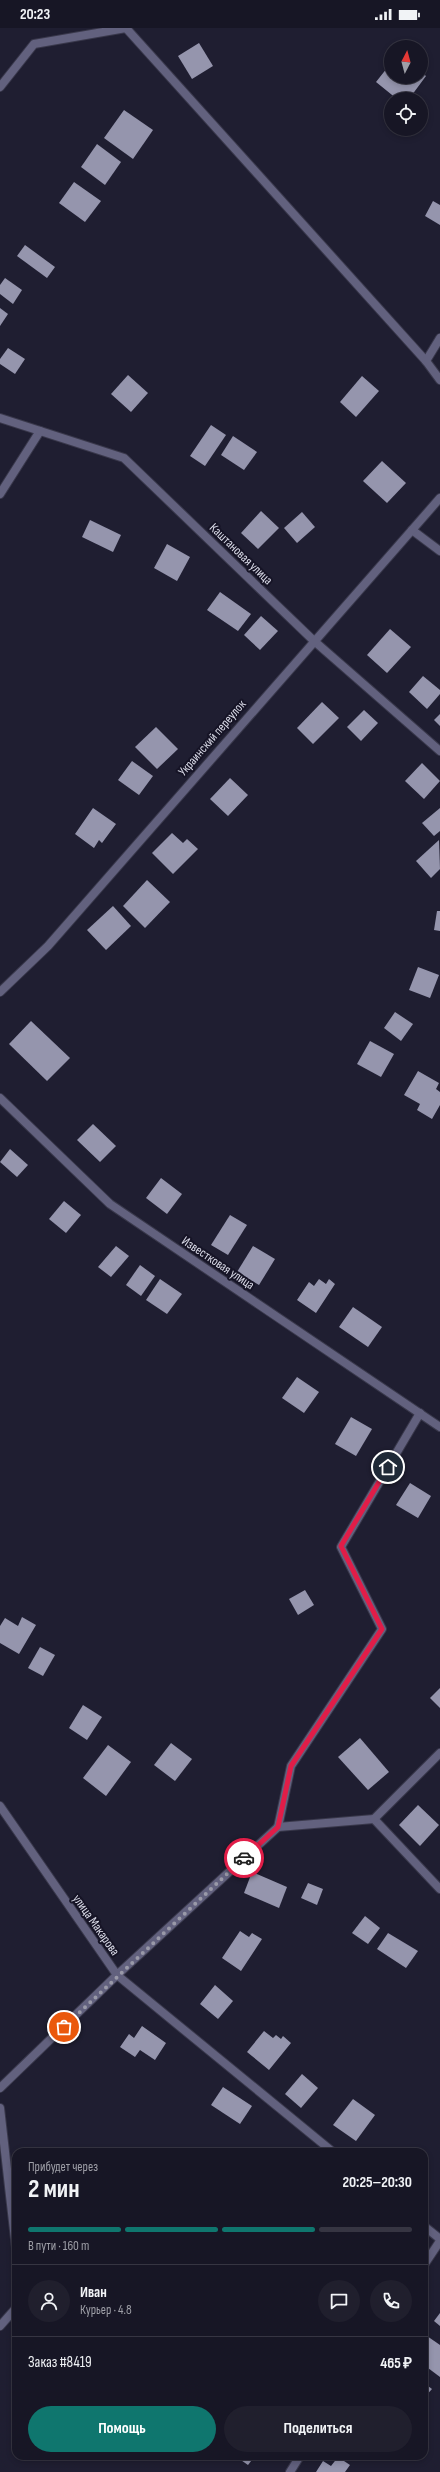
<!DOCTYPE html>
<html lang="ru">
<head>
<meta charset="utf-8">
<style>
	:root { --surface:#171625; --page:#201f2d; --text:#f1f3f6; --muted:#9e9fa7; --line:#363542; --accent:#0f766e }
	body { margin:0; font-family:"Sofia Sans Condensed",sans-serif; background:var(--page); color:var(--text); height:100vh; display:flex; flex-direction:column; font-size:15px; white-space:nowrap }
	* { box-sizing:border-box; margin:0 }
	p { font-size:13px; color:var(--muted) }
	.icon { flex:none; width:22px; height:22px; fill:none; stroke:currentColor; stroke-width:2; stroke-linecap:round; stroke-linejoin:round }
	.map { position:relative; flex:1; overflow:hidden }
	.details { position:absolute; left:12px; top:2120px; width:416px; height:312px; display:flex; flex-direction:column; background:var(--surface); border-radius:12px; box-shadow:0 2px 6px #0003,0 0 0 1px var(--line) }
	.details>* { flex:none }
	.needle { width:26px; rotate:6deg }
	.controls { position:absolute; left:384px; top:12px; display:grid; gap:8px }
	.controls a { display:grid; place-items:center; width:44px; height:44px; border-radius:50%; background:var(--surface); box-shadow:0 2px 6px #0003,0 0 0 1px var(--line); font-size:20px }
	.pin { position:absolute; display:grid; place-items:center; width:34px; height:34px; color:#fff; margin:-17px; border:2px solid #fff; border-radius:50%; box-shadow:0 1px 4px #0007 }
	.courier { position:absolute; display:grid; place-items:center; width:40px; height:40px; margin:-20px; border:3px solid #e11d48; border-radius:50%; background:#fff; color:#222; box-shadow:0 1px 5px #0007 }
	.summary em { font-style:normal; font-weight:700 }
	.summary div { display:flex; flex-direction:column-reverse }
	.summary { display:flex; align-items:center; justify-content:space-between; height:68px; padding:0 16px }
	h1 { font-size:26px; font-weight:700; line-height:30px }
	.bar { display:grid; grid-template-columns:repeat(4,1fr); gap:6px 4px; align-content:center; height:48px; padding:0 16px }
	.bar i { height:5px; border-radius:3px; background:var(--line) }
	.bar .selected { background:var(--accent) }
	.bar p { grid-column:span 4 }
	.line { display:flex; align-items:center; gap:10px; padding:0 16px; border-top:1px solid var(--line) }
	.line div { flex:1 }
	.round { display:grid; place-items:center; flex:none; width:42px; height:42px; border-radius:21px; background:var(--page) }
	.primary-button { display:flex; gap:8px; margin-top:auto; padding:8px 16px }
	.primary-button a { flex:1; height:46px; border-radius:24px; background:var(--accent); color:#fff; font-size:16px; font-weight:700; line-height:46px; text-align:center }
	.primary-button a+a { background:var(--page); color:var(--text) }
	.status { display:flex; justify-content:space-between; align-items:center; height:28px; padding:0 20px; background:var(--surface); direction:ltr }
	.status svg { height:11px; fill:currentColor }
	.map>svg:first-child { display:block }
</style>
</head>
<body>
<div class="status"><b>20:23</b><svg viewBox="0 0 49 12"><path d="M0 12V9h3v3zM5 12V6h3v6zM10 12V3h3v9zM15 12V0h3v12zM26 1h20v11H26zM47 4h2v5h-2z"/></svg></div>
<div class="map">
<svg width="440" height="2444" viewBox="0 0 440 2444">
	<rect width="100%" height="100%" fill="#1f1e31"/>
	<g fill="#9595ad">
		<polygon points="199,15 213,38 192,51 178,28"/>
		<polygon points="391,35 391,49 421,49 421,44 426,48 409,71 397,71 376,54"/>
		<polygon points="124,82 153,102 133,131 104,110"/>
		<polygon points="97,116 121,134 105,157 81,139"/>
		<polygon points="74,154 101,173 85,194 59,175"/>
		<polygon points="433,173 440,177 440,197 425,188"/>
		<polygon points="25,217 55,239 47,250 17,228"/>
		<polygon points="5,250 22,262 13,276 0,266 0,257"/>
		<polygon points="0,280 8,286 0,298"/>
		<polygon points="8,320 25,331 15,346 0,336 0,331"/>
		<polygon points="128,347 148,365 131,384 111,366"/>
		<polygon points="362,348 379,363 356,389 340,374"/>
		<polygon points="211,397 226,407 205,438 190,428"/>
		<polygon points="233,408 257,424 244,442 221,427"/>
		<polygon points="382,433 406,455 387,475 363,453"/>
		<polygon points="261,483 279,500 258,521 241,505"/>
		<polygon points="302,484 315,499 297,515 284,500"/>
		<polygon points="90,492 121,507 113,524 82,509"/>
		<polygon points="167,516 190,529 177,553 154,540"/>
		<polygon points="220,564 251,586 238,603 207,582"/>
		<polygon points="261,588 278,603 260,622 244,607"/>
		<polygon points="390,601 411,619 387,645 367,627"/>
		<polygon points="423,648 440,662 440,666 427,681 409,664"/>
		<polygon points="322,674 339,690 313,716 297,700"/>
		<polygon points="364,682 378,695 361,713 347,699"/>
		<polygon points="440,686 440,698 434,692"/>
		<polygon points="156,699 178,721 157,741 135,719"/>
		<polygon points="132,733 153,748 139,767 118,752"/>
		<polygon points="422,735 440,753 424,771 405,753"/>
		<polygon points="230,750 248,767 228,788 210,771"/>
		<polygon points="93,780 116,796 102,815 99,812 94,820 75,806"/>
		<polygon points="440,780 440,803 434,808 422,795"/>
		<polygon points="172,805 183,815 187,811 198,821 173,846 152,825"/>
		<polygon points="439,812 440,841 431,850 416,833"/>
		<polygon points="147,852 170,874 145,900 123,878"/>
		<polygon points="113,878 131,898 106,922 87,902"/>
		<polygon points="437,883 440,883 440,903 434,902"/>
		<polygon points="418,939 439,947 430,970 409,962"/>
		<polygon points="395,984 413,996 401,1013 384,1000"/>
		<polygon points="31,993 70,1030 47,1053 9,1016"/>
		<polygon points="370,1013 394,1026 381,1049 357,1036"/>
		<polygon points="418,1043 439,1055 436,1061 440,1064 440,1077 432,1091 417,1082 420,1076 404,1067"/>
		<polygon points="93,1096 116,1118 100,1134 77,1112"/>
		<polygon points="10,1121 28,1137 17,1149 0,1134"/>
		<polygon points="161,1150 182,1166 167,1186 146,1170"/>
		<polygon points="64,1173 81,1187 66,1205 49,1191"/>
		<polygon points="230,1187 247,1197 228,1227 211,1217"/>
		<polygon points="116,1218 129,1228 111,1249 98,1239"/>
		<polygon points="253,1218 275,1231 259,1257 237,1244"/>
		<polygon points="140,1237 155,1248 141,1268 126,1257"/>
		<polygon points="160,1251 182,1266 167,1286 146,1272"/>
		<polygon points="319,1251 326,1256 329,1251 335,1256 316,1285 297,1272 309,1254 314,1258"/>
		<polygon points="353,1279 382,1299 368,1319 339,1299"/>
		<polygon points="297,1349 319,1364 304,1385 282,1370"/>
		<polygon points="351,1389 372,1401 356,1428 335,1416"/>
		<polygon points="410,1455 431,1468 418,1490 396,1477"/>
		<polygon points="305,1562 314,1577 298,1587 289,1571"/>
		<polygon points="22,1589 36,1597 19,1626 0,1615 0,1598 5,1590 18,1598"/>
		<polygon points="40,1619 55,1627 43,1648 28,1640"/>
		<polygon points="440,1660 440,1680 430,1670"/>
		<polygon points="83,1677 102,1689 87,1712 69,1700"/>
		<polygon points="360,1710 389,1744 368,1762 338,1729"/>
		<polygon points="171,1715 192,1731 175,1753 154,1737"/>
		<polygon points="108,1717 131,1734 106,1768 83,1750"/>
		<polygon points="418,1777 439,1797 420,1818 399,1797"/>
		<polygon points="252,1844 287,1859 279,1880 244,1865"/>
		<polygon points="308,1855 323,1861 317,1877 301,1870"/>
		<polygon points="365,1888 380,1900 368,1916 352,1905"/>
		<polygon points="240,1903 249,1909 252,1905 262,1911 241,1943 222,1930"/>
		<polygon points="388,1905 418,1923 406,1940 377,1921"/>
		<polygon points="215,1957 233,1973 218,1991 200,1976"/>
		<polygon points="142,1998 166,2015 155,2032 140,2022 135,2029 120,2019 129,2006 134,2010"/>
		<polygon points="264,2003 273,2010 276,2007 281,2011 283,2008 291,2015 269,2042 247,2024"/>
		<polygon points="302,2046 318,2060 301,2080 285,2066"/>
		<polygon points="223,2059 252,2078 240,2096 211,2077"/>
		<polygon points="353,2071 375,2087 356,2113 333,2097"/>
		<polygon points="440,2285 440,2298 434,2293"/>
		<polygon points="427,2308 440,2317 440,2349 424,2337 424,2312"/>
		<polygon points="424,2355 432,2361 424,2370"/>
		<polygon points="235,2428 255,2428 248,2437"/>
		<polygon points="338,2429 350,2437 345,2444 316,2444 323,2433 331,2438"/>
	</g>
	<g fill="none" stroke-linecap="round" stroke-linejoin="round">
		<defs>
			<g id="service">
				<polyline points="0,466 40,403"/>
				<polyline points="278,1799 291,1738 382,1601 341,1519 420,1385"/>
			</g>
			<g id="minor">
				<polyline points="126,0 426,333"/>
				<polyline points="0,59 34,16 126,0"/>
				<polyline points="440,310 426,333 440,352"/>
				<polyline points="0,390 124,430 313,612 440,723"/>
				<polyline points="412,502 440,523"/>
				<polyline points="0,964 48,918 440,470"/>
				<polyline points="0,1070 110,1176 440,1399"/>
				<polyline points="0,1778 117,1947 278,1799 374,1791"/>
				<polyline points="374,1791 440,1861"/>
				<polyline points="374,1791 440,1725"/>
				<polyline points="0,2060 117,1947 333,2124"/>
				<polyline points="0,2080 16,2220"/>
				<polyline points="424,2198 440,2211"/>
				<polyline points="424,2237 440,2213"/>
				<polyline points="0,2298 16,2280"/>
				<polyline points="290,2444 300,2428"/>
			</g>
		</defs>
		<use href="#service" stroke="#39384b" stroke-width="10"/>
		<use href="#minor" stroke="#39384b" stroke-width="10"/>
		<use href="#service" stroke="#62617e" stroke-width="8"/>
		<use href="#minor" stroke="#62617e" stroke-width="8"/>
	</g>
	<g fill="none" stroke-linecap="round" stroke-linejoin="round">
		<polyline stroke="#9999a8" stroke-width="4" stroke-dasharray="0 7.2" points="64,1999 244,1830"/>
		<polyline stroke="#e11d48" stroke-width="5" points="244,1830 278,1799 291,1738 382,1601 341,1518 388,1439"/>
	</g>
	<g text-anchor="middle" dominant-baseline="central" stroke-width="4" stroke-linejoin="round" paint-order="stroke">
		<g font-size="13" fill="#dadbe8" stroke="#161426">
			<text transform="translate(241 526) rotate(44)">Каштановая улица</text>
			<text transform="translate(212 710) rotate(-49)">Украинский переулок</text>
			<text transform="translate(218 1235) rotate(34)">Известковая улица</text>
			<text transform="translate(96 1897) rotate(55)">улица Макарова</text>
		</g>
	</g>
</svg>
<div class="controls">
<a><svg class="needle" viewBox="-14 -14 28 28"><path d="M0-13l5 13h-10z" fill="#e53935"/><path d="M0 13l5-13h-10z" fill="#9e9fa7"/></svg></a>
<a><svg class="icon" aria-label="locate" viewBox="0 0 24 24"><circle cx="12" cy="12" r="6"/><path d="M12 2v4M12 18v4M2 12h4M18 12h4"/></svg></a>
</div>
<div class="pin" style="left:64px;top:1999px;background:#ea580c"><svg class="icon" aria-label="bag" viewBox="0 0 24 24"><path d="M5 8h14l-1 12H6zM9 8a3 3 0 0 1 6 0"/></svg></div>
<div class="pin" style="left:388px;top:1439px;background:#1f2937"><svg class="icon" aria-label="home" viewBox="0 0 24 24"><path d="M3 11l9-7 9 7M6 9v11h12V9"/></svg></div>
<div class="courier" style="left:244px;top:1830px"><svg class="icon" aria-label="car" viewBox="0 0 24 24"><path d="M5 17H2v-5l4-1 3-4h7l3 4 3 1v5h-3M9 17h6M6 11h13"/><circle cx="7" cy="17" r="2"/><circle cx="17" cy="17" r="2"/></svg></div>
<section class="details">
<div class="summary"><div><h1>2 мин</h1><p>Прибудет через</p></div><em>20:25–20:30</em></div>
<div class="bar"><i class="selected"></i><i class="selected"></i><i class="selected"></i><i></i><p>В пути · 160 m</p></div>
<div class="line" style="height:72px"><a class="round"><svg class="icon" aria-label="person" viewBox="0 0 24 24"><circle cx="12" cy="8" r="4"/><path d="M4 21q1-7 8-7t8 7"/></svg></a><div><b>Иван</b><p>Курьер · 4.8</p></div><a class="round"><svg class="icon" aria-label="chat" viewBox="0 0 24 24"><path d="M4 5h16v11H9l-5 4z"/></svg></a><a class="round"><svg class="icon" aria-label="phone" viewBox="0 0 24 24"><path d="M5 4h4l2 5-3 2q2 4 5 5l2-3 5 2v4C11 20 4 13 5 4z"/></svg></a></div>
<div class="line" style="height:52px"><div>Заказ #8419</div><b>465 ₽</b></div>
<div class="primary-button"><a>Помощь</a><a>Поделиться</a></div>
</section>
</div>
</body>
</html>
